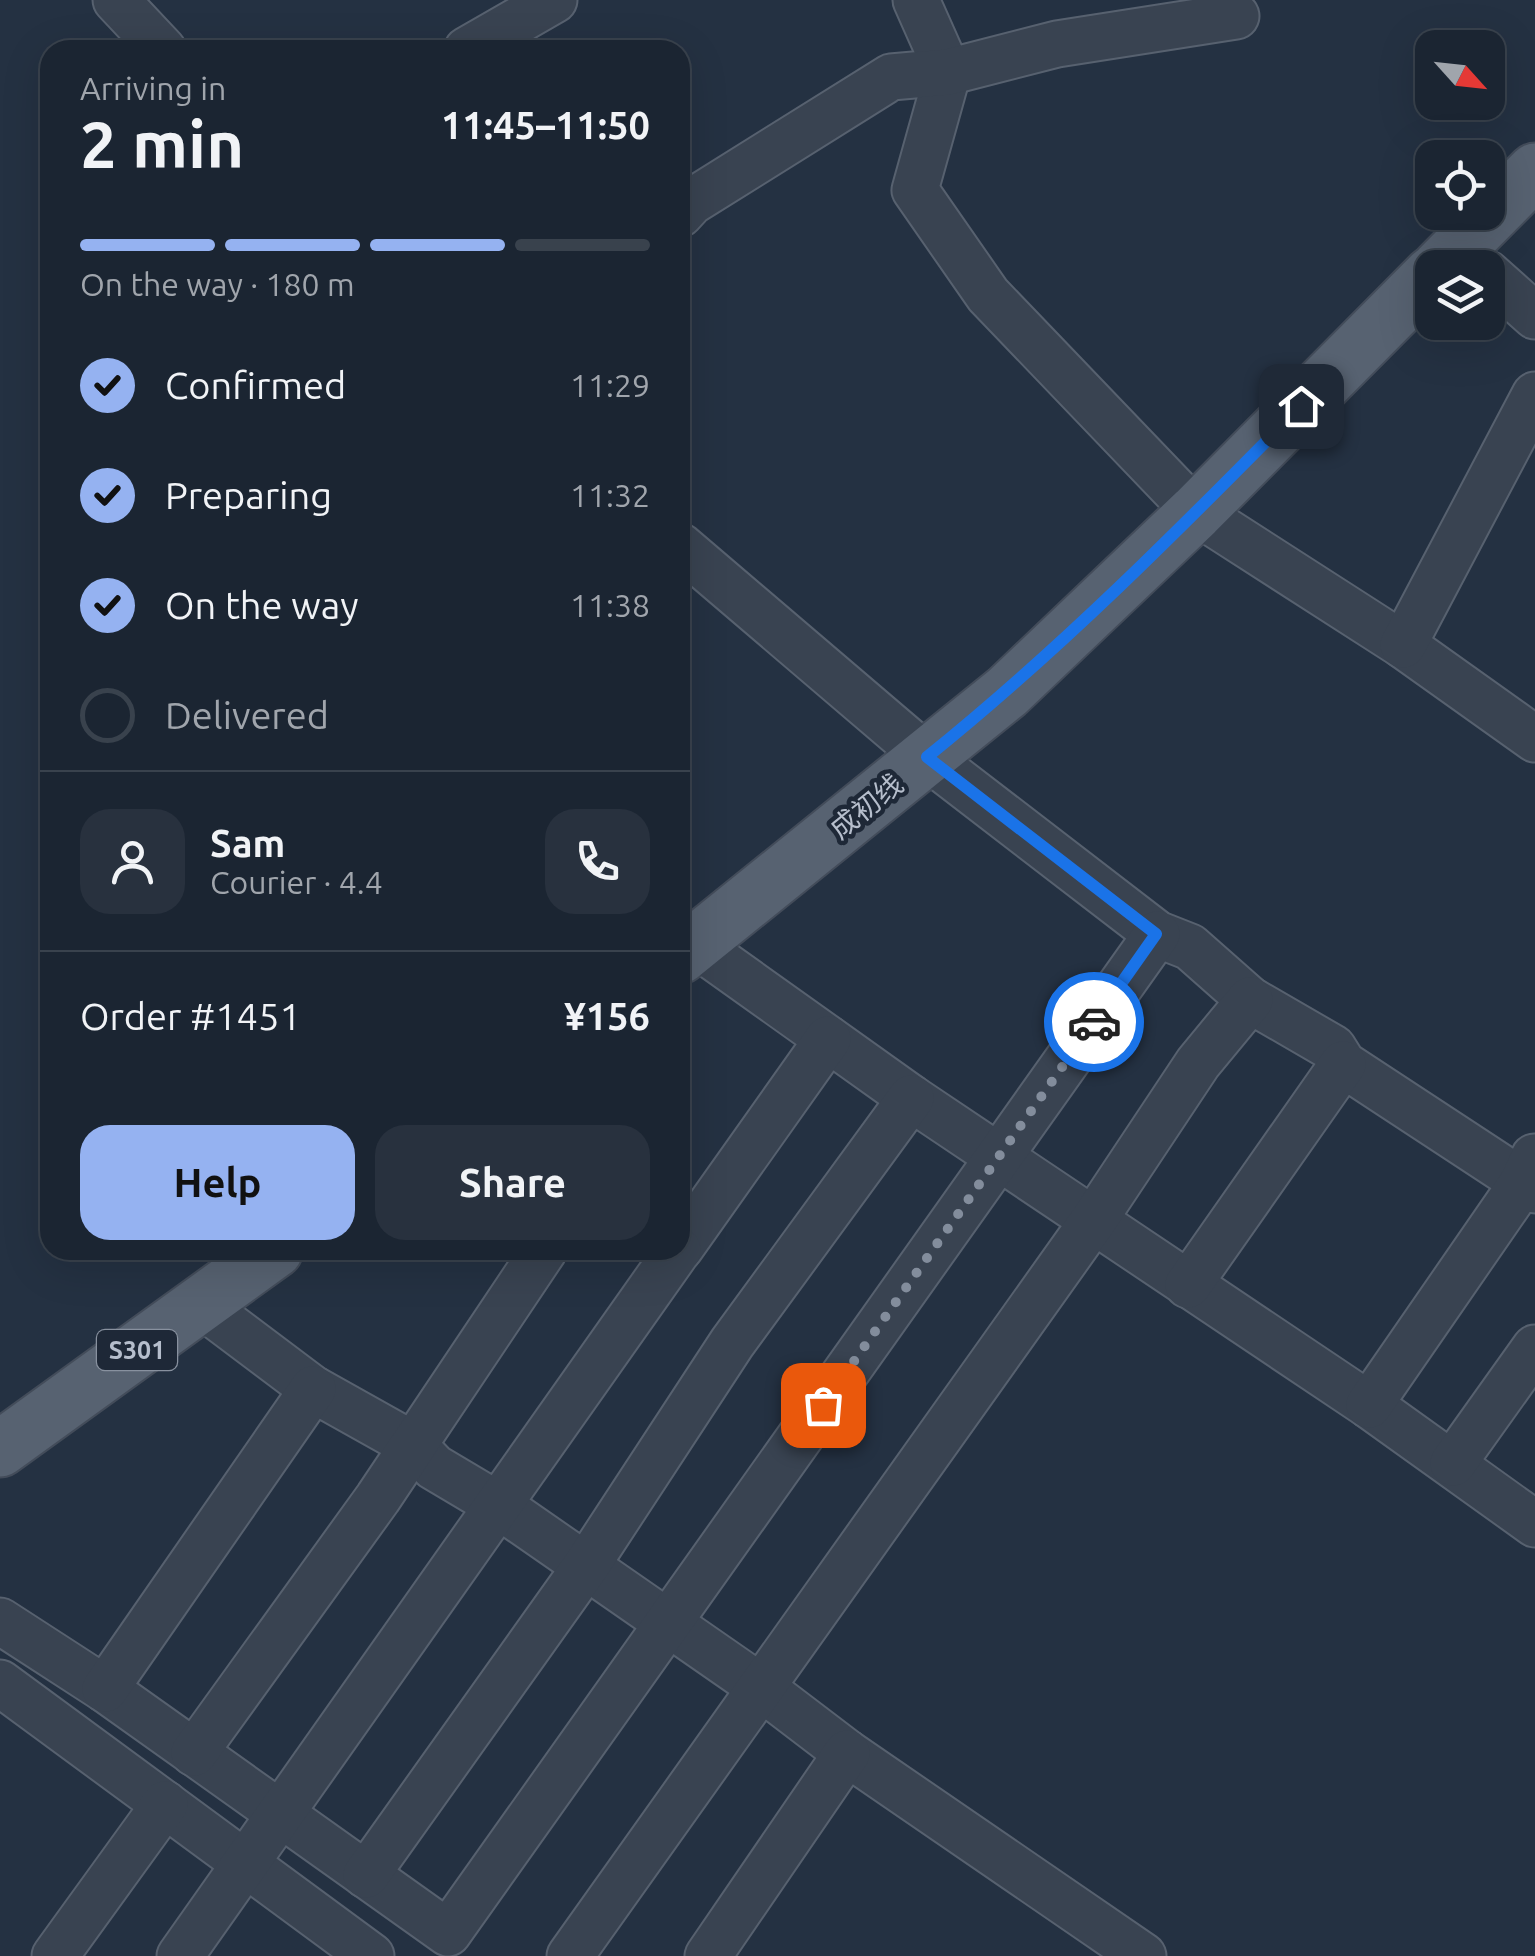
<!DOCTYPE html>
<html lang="en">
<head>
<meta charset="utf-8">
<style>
	:root { --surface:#1b2532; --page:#28313e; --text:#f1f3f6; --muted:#a0a5ac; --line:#39424d; --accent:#95b2f1 }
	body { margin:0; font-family:Ubuntu,"Noto Sans SC",sans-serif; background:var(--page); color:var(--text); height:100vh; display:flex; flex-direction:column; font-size:38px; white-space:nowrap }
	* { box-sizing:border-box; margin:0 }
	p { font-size:32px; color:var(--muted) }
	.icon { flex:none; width:55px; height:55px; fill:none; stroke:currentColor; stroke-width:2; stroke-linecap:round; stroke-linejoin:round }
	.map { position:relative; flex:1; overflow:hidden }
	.details { position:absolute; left:40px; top:40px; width:650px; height:1220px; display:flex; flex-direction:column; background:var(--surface); border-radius:30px; box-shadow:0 10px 40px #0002,0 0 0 2px var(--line) }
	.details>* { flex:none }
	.needle { width:65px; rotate:117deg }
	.buttons { position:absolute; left:1415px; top:30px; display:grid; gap:20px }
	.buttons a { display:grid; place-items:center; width:90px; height:90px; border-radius:20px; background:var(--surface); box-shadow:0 10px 40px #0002,0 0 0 2px var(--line); font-size:50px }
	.pin { position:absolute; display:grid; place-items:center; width:85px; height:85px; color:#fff; margin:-42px; border-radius:20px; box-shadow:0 5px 15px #0006 }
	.courier { position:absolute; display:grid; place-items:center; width:100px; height:100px; margin:-50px; border:8px solid #1a73e8; border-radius:50%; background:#fff; color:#222; box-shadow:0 2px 12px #0007 }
	.head em { font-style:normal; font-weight:700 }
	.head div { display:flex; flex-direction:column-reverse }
	.head { display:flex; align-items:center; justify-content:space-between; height:170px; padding:0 40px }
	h1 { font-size:65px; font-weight:700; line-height:75px }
	.bar { display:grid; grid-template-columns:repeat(4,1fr); gap:15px 10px; align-content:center; height:120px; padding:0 40px }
	.bar i { height:12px; border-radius:8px; background:var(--line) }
	.bar .on { background:var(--accent) }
	.bar p { grid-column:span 4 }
	.line { display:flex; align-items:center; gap:25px; padding:0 40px; border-top:2px solid var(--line) }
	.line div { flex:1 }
	.round { display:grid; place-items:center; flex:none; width:105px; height:105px; border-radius:30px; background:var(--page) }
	ol { padding:0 40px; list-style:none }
	li { display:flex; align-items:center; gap:30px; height:110px }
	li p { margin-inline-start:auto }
	li .icon { padding:10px; border-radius:50%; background:var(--accent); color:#111; stroke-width:4 }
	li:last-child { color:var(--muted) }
	li i { width:55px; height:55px; border:5px solid var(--line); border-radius:50% }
	.action { display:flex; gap:20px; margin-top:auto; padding:20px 40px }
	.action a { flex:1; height:115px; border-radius:30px; background:var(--accent); color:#111; font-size:40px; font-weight:700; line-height:115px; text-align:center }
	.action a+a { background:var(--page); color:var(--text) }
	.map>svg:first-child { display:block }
</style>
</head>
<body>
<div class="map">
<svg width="1535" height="1956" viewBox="0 0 1535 1956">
	<rect width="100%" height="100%" fill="#243142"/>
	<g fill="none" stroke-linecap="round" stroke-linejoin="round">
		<defs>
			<g id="minor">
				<polyline points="116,0 163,50"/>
				<polyline points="916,0 948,72 915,190 988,295 1196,512 1403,645 1535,739"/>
				<polyline points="467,50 554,0"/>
				<polyline points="680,214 691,202 891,77 948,72 1057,44 1236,16"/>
				<polyline points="1488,274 1535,316"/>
				<polyline points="680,546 927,757 1157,934 1190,947 1250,1000 1333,1048 1343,1064 1535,1190"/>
				<polyline points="1403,645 1535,395"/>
				<polyline points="695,944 911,1098 1369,1405 1535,1524"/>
				<polyline points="680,1248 828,1039"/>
				<polyline points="1188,1285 1343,1064"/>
				<polyline points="200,1304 313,1389 413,1445 434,1467 498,1505 759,1686 847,1753 1143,1956"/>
				<polyline points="1369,1405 1523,1182 1534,1157"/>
				<polyline points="1453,1463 1535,1348"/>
				<polyline points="0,1621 105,1689 448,1933 1157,934"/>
				<polyline points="0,1683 371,1956"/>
				<polyline points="105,1689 313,1389"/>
				<polyline points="194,1753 378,1498 544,1250"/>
				<polyline points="366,1875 586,1566 732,1343 911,1098"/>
				<polyline points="55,1956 165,1804"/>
				<polyline points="180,1956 678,1250"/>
				<polyline points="570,1956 1093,1221 1198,1063 1250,1000"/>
				<polyline points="708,1956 847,1753"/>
			</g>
			<g id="major">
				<polyline points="1439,268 1535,171"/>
				<polyline points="680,956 1007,692 1196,512 1432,274"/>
				<polyline points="0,1449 275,1250"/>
			</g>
		</defs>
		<use href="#minor" stroke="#57616f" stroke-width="49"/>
		<use href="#major" stroke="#434c5a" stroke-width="59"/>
		<use href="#minor" stroke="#394351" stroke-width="45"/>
		<use href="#major" stroke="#576271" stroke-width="55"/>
	</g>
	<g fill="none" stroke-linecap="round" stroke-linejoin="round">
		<polyline stroke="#838d9c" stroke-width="10" stroke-dasharray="0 18" points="823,1405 1094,1022"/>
		<path stroke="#1a73e8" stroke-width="12" d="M1094 1022 1156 934 927 757C1060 650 1181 528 1301 406"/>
	</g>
	<g text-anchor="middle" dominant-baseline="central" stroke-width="9" stroke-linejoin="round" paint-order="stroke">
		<rect fill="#1e2837" stroke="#88919f" stroke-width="2.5" x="97" y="1330" width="80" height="40" rx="8"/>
		<g font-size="25" font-weight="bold" fill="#b6becc">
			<text x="137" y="1350">S301</text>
		</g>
		<g font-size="28" fill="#b6becc" stroke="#1e2837">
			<text transform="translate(866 806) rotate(-39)">成初线</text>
		</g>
	</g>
</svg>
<div class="buttons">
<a><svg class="needle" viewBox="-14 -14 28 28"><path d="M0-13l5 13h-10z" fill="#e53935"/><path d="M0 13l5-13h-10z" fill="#a0a5ac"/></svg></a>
<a><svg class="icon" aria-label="locate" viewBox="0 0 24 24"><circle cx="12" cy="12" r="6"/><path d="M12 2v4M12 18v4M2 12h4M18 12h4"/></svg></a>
<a><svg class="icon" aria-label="layers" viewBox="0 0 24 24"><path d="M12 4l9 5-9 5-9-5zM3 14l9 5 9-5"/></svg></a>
</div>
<div class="pin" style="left:823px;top:1405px;background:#ea580c"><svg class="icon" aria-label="bag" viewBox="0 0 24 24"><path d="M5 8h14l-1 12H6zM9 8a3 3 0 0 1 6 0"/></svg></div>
<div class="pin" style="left:1301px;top:406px;background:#1f2937"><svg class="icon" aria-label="home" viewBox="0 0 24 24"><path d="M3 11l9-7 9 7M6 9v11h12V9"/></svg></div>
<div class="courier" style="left:1094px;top:1022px"><svg class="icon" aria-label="car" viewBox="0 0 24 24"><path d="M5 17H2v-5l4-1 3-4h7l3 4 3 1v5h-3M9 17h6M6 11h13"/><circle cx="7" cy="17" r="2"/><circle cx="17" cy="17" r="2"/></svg></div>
<section class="details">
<div class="head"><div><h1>2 min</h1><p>Arriving in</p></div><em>11:45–11:50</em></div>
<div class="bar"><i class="on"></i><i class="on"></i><i class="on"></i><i></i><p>On the way · 180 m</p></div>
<ol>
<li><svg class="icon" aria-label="check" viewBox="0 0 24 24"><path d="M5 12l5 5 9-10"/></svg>Confirmed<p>11:29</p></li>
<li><svg class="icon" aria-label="check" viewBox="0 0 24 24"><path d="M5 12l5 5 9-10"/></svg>Preparing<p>11:32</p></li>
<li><svg class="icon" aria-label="check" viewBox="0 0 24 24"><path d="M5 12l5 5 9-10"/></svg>On the way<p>11:38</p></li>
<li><i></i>Delivered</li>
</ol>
<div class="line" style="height:180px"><a class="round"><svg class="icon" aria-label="person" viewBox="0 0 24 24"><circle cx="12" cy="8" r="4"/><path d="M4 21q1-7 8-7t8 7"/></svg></a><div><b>Sam</b><p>Courier · 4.4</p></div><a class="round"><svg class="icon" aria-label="phone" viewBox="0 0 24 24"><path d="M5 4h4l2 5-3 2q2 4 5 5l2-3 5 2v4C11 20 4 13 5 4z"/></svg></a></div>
<div class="line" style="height:130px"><div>Order #1451</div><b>¥156</b></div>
<div class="action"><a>Help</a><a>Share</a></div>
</section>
</div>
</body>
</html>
